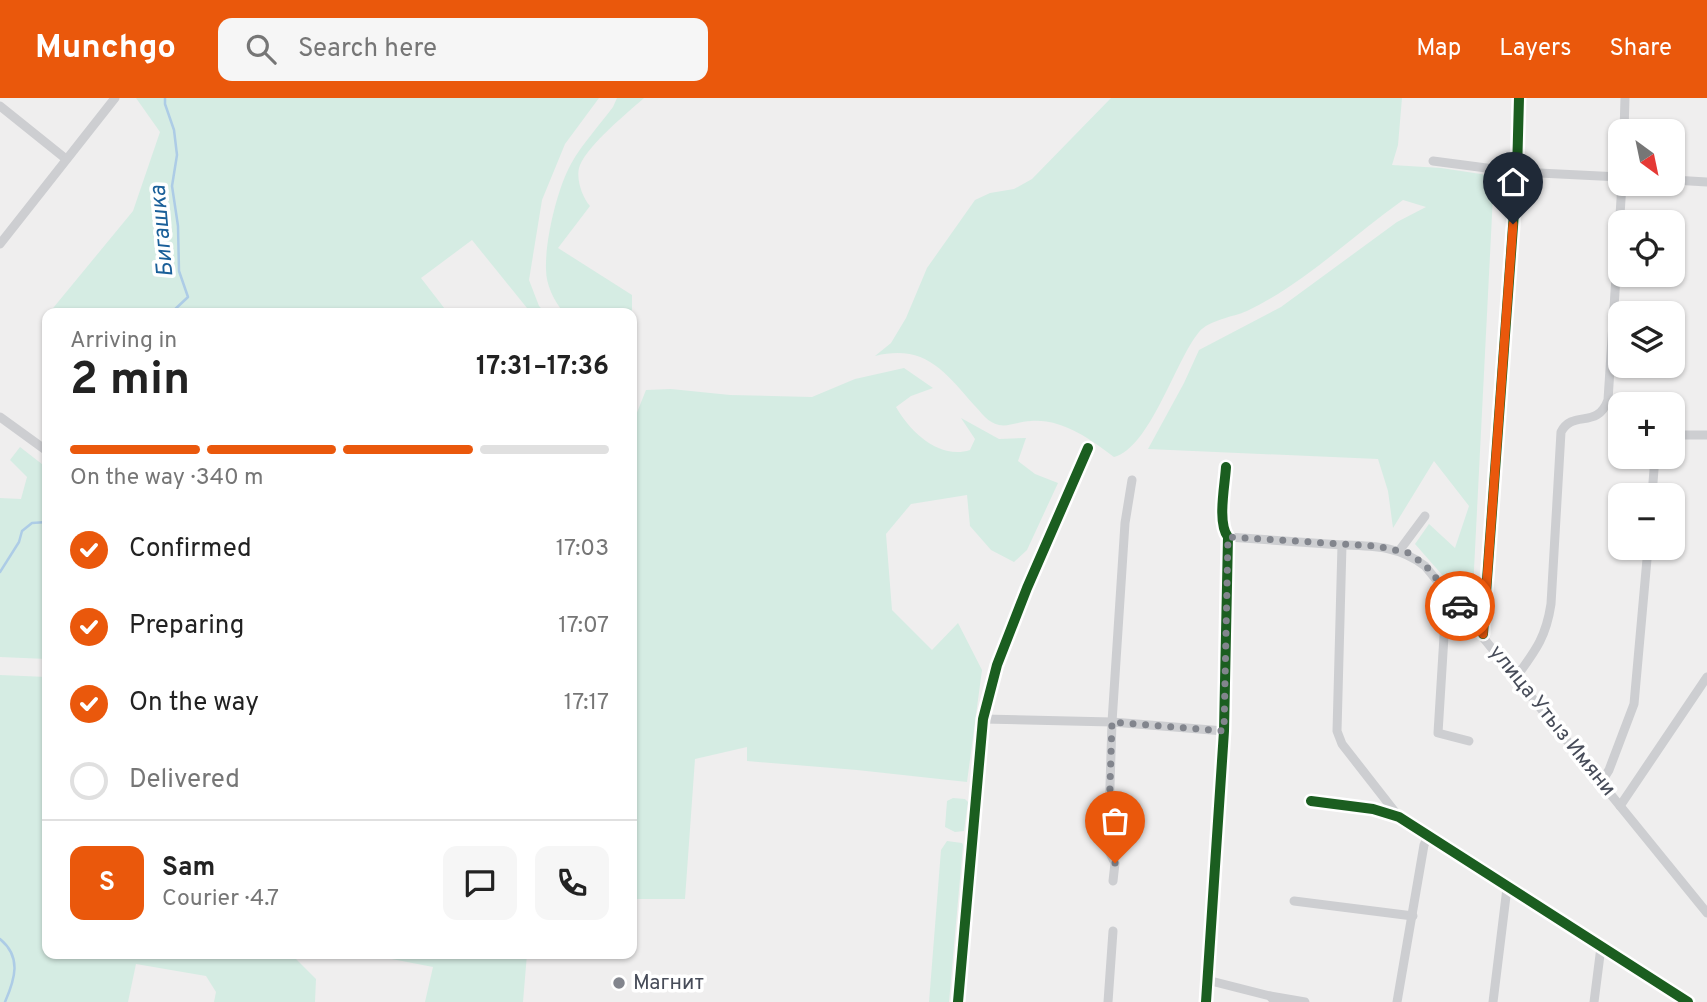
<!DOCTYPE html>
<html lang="en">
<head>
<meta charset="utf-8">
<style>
	:root { --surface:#fff; --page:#f6f6f6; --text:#222; --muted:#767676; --line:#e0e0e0; --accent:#ea580c }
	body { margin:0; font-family:Overpass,sans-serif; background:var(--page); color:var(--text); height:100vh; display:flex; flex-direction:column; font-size:26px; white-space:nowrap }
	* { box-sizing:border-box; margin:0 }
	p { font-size:23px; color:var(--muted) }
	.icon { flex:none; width:38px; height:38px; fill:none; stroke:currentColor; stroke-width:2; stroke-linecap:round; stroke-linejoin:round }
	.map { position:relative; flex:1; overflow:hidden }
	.panel { position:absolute; left:42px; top:210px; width:595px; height:651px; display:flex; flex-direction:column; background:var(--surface); border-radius:14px; box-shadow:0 2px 5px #0004 }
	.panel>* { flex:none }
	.needle { width:46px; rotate:147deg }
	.fabs { position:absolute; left:1608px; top:21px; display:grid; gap:14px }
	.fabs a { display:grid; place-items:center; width:77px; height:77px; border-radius:14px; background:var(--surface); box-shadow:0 2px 5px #0004; font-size:35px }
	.pin { position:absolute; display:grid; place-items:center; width:60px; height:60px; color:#fff; margin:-72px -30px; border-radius:50% 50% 50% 0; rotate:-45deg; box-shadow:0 0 7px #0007 }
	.pin .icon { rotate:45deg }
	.courier { position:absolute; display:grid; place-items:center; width:70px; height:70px; margin:-35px; border:5px solid #ea580c; border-radius:50%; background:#fff; color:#222; box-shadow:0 2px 9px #0007 }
	.overview em { font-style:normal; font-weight:700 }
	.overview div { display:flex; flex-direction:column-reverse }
	.overview { display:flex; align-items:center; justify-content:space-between; height:119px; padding:0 28px }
	h1 { font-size:46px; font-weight:700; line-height:52px }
	.bar { display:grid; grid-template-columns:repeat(4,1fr); gap:10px 7px; align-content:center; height:84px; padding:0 28px }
	.bar i { height:9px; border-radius:5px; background:var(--line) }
	.bar .current { background:var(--accent) }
	.bar p { grid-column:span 4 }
	.line { display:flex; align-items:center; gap:18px; padding:0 28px; border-top:2px solid var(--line) }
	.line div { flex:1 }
	.round { display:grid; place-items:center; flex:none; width:74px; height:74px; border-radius:14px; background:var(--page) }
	ol { padding:0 28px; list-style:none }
	li { display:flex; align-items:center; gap:21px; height:77px }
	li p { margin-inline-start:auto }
	li .icon { padding:7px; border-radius:50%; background:var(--accent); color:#fff; stroke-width:4 }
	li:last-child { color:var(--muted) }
	li i { width:38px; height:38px; border:4px solid var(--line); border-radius:50% }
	header { display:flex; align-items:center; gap:42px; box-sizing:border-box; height:98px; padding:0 35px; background:var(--accent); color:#fff }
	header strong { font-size:33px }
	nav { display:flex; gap:38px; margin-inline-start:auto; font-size:24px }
	.search { width:490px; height:63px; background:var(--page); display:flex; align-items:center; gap:18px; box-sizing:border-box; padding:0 24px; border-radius:14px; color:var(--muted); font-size:26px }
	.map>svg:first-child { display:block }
</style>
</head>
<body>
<header>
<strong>Munchgo</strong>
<div class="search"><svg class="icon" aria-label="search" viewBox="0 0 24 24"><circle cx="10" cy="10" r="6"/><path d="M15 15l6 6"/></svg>Search here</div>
<nav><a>Map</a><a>Layers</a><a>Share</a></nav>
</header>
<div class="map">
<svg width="1707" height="904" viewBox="0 0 1707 904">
	<rect width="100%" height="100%" fill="#efeeee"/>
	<g fill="#d5ece3">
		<polygon points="136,0 599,0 565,46 542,102 529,182 539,208 546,215 531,215 472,142 421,180 448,215 49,215 133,113 160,34"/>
		<path d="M617 0H644C626 16 589 46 580 67 575 79 582 99 590 108L558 150 632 197V259V215H564C554 203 546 187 546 171 545 143 557 91 571 66 582 46 599 28 613 9Z"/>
		<path d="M1111 0H1402L1398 47 1392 67 1441 70 1494 78 1472 511 1415 446 1429 426 1455 450 1469 408 1434 363 1393 430 1388 393 1378 361 1148 351 1184 285 1199 252 1281 209 1397 124 1426 109 1403 102C1351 139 1305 185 1247 213 1233 219 1209 222 1199 234 1175 263 1150 350 1114 359 1090 341 1063 321 1031 323 1021 323 1009 329 999 327 988 325 981 314 974 307 944 273 925 246 875 258L891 245 906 220 927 170 975 102 990 95 1014 91 1032 81Z"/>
		<path d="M904 270 933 290 911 298 896 309C910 334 940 362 970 352L975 341 961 320 999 341 1026 340 1018 363 1035 376 1058 385 1027 452 1014 464 991 452 970 428 967 397 911 406 886 436 892 512 932 552 958 525 982 572 967 684 857 672 747 663V649L695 661 685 801H632V327L646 292 671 291 730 297 812 299 855 281Z"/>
		<polygon points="20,349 47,370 47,561 0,559 0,400 21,401 27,379 10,362"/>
		<polygon points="0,577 47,579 47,856 295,856 296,861 316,881 315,904 214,904 216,894 206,878 136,866 128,904 0,904"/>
		<polygon points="953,700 965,701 968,704 964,733 955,734 945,729 947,703"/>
		<polygon points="947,743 962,745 963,747 949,904 929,904 941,752"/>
		<polygon points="366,856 527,856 523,904 425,904 433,869"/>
	</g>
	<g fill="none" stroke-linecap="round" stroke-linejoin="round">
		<g stroke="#adcce6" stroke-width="2.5">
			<polyline points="165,0 165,6 174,32 177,57 172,88 178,128 179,173 188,199 171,215"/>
			<polyline points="0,474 19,444 22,433 32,425 47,424"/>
			<path d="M0 841C22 859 15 881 5 904"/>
		</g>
		<g stroke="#cdced1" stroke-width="9">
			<polyline points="0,8 66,61"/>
			<polyline points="1624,33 1625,0"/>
			<polyline points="1433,63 1517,74 1620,79"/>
			<polyline points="1673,82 1707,84"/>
			<polyline points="0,146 115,0"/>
			<polyline points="0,319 47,353"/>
			<polyline points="1673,337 1707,337"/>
			<polyline points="1652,397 1655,359"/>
			<polyline points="1228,439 1342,447 1337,633 1342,646 1399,719"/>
			<path d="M1342 447C1374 448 1399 448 1425 468L1707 815"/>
			<polyline points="1399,453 1425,418"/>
			<polyline points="1454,501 1445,522 1438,635 1469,643"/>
			<polyline points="1483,536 1517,74 1519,0"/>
			<path d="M1517 578C1536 552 1546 539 1551 506L1561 334C1573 311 1597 332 1608 302L1622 86"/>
			<polyline points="983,621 1112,624 1224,633"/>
			<polyline points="1600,686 1609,672 1634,606 1648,450"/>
			<polyline points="1311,703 1373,711 1399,719 1688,904"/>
			<polyline points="1620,708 1707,579"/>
			<polyline points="1113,783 1115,765 1108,751 1112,624 1125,425 1132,382"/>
			<polyline points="1294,803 1413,818"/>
			<polyline points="1207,882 1270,898 1275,904"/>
			<polyline points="1270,898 1305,904"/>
			<polyline points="958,904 983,621 997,567 1027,490 1088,350"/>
			<polyline points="1108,904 1113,833"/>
			<path d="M1206 904 1224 633 1228 439C1217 425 1225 387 1226 369"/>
			<polyline points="1397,904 1424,747 1428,739"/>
			<polyline points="1493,904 1507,790"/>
			<polyline points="1594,904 1601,849"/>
		</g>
		<defs>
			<g id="cycleway">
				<polyline points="1483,536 1517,74 1519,0"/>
				<polyline points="1311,703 1373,711 1399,719 1688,904"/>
				<polyline points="958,904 983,621 997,567 1027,490 1088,350"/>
				<path d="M1206 904 1224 633 1228 439C1217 425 1225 387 1226 369"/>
			</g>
		</defs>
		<use href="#cycleway" stroke="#fff" stroke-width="15"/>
		<use href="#cycleway" stroke="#1b5e20" stroke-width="10"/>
	</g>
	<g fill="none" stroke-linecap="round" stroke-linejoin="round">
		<polyline stroke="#82858d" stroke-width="7" stroke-dasharray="0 12.6" points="1115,765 1108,751 1112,624 1224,633 1228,439 1376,448 1409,455 1425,467 1460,508"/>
		<polyline stroke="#ea580c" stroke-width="9" points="1460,508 1483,536 1513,126"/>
	</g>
	<circle fill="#82858d" stroke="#fff" stroke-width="2.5" cx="619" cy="885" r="7"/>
	<g text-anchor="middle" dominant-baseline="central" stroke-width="7" stroke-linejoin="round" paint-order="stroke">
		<g font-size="21" fill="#474c59" stroke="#fff">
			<text transform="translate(1552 623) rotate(51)">улица Утыз Имяни</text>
		</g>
		<g font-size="21" fill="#474c59" stroke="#fff" text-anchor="start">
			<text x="633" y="885">Магнит</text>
		</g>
		<g font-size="23" font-style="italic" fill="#1a5f99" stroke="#fff">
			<text transform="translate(163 133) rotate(-95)">Бигашка</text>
		</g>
	</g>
</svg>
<div class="fabs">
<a><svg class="needle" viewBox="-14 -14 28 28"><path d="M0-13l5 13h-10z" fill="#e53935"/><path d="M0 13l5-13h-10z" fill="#767676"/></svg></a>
<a><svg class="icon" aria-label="locate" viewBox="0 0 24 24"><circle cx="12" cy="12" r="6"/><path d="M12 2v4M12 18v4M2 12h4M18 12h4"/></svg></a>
<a><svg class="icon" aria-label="layers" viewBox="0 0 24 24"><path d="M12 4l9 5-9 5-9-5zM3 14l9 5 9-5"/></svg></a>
<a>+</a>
<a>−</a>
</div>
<div class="pin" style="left:1115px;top:765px;background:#ea580c"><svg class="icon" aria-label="bag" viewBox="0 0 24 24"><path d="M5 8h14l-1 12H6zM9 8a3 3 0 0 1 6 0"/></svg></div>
<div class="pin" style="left:1513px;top:126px;background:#1f2937"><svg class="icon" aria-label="home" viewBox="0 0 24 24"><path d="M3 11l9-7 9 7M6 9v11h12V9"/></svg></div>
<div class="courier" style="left:1460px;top:508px"><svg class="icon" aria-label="car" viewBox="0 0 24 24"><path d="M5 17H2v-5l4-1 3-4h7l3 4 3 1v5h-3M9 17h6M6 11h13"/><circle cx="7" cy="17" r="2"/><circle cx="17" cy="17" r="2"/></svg></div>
<section class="panel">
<div class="overview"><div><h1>2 min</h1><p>Arriving in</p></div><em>17:31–17:36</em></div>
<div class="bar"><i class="current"></i><i class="current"></i><i class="current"></i><i></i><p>On the way · 340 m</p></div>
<ol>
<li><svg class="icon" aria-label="check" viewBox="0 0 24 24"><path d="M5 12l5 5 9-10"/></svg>Confirmed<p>17:03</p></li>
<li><svg class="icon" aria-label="check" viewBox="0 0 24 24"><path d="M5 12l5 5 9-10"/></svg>Preparing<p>17:07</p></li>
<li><svg class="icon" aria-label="check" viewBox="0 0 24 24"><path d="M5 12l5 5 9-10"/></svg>On the way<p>17:17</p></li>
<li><i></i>Delivered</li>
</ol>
<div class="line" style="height:126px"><b class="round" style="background:var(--accent);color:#fff">S</b><div><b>Sam</b><p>Courier · 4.7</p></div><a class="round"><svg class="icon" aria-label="chat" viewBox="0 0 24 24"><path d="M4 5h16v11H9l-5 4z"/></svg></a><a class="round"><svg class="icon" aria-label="phone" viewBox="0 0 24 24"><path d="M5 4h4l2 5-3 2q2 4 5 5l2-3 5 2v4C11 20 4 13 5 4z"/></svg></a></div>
</section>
</div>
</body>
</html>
